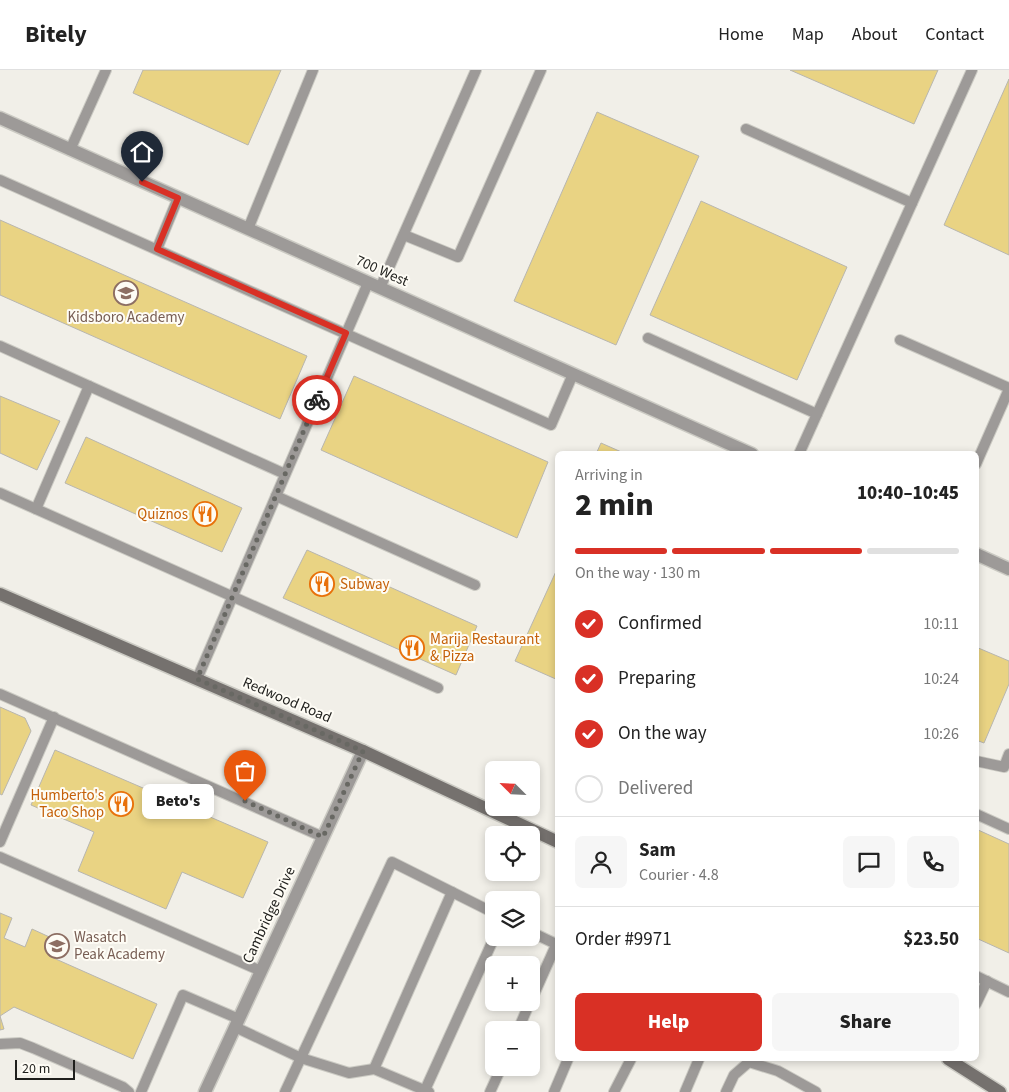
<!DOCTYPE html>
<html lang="en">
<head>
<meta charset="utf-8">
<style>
	:root { --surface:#fff; --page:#f6f6f6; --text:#222; --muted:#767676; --line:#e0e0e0; --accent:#d93025 }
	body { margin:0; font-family:"Source Sans 3",sans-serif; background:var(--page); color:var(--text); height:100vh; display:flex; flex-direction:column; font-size:19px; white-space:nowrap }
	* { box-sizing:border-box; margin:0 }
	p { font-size:16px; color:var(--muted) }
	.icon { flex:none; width:28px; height:28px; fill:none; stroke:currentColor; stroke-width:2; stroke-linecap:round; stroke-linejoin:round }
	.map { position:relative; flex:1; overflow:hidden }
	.details { position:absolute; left:555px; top:381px; width:424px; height:610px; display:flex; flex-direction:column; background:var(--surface); border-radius:8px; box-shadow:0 2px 8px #0003 }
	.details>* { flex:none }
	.needle { width:32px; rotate:294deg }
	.tools { position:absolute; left:485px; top:691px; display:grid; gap:10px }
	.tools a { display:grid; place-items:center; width:55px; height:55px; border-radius:8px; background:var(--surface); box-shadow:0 2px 8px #0003; font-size:25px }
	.scale { position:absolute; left:15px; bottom:12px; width:60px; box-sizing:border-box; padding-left:5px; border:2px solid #1f1f1c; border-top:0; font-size:14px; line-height:18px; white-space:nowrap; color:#1f1f1c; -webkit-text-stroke:4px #fefcf5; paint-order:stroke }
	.pin { position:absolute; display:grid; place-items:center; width:42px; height:42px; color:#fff; margin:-51px -21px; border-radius:50% 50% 50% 0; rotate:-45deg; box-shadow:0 0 5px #0007 }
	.pin .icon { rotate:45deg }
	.courier { position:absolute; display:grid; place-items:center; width:50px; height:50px; margin:-25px; border:4px solid #d93025; border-radius:50%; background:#fff; color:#222; box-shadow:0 1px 6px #0007 }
	.bubble { position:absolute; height:35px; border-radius:8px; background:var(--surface); box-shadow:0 2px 8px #0003; font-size:16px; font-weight:800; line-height:35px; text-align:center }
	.summary em { font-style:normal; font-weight:800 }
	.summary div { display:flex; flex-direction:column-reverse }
	.summary { display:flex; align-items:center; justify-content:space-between; height:85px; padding:0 20px }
	h1 { font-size:32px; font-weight:800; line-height:38px }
	.bar { display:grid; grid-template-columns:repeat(4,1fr); gap:8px 5px; align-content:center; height:60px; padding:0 20px }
	.bar i { height:6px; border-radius:4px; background:var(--line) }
	.bar .selected { background:var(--accent) }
	.bar p { grid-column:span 4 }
	.line { display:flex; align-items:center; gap:12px; padding:0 20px; border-top:1px solid var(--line) }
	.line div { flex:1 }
	.round { display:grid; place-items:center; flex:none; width:52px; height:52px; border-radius:8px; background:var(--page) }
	ol { padding:0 20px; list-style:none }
	li { display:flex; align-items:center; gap:15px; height:55px }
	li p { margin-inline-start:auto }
	li .icon { padding:5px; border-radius:50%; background:var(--accent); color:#fff; stroke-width:4 }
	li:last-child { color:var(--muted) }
	li i { width:28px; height:28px; border:2px solid var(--line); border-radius:50% }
	.action { display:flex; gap:10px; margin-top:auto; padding:10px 20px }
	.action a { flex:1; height:58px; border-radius:8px; background:var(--accent); color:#fff; font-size:20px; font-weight:800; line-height:58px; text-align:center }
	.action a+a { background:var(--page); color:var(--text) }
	header { display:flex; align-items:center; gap:30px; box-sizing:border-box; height:70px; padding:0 25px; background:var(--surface); border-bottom:1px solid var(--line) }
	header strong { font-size:24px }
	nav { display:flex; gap:28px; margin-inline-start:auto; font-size:18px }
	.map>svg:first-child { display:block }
</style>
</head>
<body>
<header>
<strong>Bitely</strong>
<nav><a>Home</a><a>Map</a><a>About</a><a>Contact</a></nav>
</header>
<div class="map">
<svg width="1009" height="1022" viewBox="0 0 1009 1022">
	<rect width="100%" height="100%" fill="#f1efe8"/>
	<g fill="#e9d383" stroke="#b8b6af">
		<polygon points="143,0 281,0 248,75 133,23"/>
		<polygon points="790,0 938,0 914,54"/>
		<polygon points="1009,9 1009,185 944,155"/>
		<polygon points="597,42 699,86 616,275 514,231"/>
		<polygon points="701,131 847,197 797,310 650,245"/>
		<polygon points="0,150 307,286 280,349 0,225"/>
		<polygon points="354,306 548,392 517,468 321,380"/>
		<polygon points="0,326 60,351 37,400 0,383"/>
		<polygon points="86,367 242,438 222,482 65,413"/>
		<polygon points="601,373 626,384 596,384"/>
		<polygon points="307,480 477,556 456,605 283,528"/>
		<polygon points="558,497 558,610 515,591"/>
		<polygon points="976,577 1009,591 1009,614 984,673 976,670"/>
		<polygon points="0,637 25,648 31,661 2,725 0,724"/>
		<polygon points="55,680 268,772 243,828 182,802 166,839 78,801 94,762 31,735"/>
		<polygon points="976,759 1009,774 1009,883 976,868"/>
		<polygon points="0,843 12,848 4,868 25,877 32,859 56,870 49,886 157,934 133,989 14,937 0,946 4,959 0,960"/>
	</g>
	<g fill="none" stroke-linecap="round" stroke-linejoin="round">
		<defs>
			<g id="service">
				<polyline points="746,59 912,133"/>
				<polyline points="70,80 106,0"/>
				<polyline points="0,110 551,355 573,304"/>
				<polyline points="248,159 313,0"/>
				<polyline points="404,165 458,187 541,0"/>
				<polyline points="157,179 178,128"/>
				<polyline points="380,218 476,0"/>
				<polyline points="648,268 817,344"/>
				<polyline points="900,270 1009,318"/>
				<polyline points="0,276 285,404"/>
				<polyline points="799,384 972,0"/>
				<polyline points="976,394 1009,319"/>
				<polyline points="0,423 438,618"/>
				<polyline points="276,426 475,515"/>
				<polyline points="36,439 89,316"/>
				<polyline points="197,609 368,213"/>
				<polyline points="0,624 323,767"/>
				<polyline points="976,691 1004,697 1009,684"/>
				<polyline points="976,744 1009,759"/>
				<polyline points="0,772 54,647"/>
				<polyline points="0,787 261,901"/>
				<polyline points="531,862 558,875"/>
				<polyline points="976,906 1009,922"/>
				<polyline points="531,931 556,875"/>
				<polyline points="976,934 987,911"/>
				<polyline points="235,957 301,988 349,1003 374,999 429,1022"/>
				<polyline points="518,960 530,932"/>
				<polyline points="0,974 20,973 33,978 123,1017 129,1022"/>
				<polyline points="374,999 452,822"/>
				<polyline points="425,1020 494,868"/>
				<polyline points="141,1022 183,925 239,949"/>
				<polyline points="285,1022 392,792 494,843"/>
				<polyline points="490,1022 501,998"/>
				<polyline points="554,1022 568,989"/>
				<polyline points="614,1022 631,989"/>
				<polyline points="685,1022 699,989"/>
				<polyline points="726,1022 734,1005 749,992 778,1001 816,1022"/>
			</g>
			<g id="tertiary">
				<polyline points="0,48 752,384"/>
				<polyline points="976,484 1009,499"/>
				<polyline points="205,1022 363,681"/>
			</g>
			<g id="secondary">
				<polyline points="0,524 363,681 558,772"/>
				<polyline points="948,989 1000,1022"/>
			</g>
		</defs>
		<use href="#service" stroke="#cbcac3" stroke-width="12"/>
		<use href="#tertiary" stroke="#cbcac3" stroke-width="15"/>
		<use href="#secondary" stroke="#cbcac3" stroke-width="15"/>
		<use href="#service" stroke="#9d9a98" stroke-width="10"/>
		<use href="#tertiary" stroke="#9d9a98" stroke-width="12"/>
		<use href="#secondary" stroke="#75716e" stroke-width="12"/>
	</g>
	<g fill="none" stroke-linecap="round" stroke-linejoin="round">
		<polyline stroke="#686863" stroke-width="5" stroke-dasharray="0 9" points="245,731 323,767 363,681 197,609 317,330"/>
		<polyline stroke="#d93025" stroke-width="6" points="142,112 178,128 157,179 346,263 317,330"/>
	</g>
	<defs>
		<symbol id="school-ring" viewBox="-11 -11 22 22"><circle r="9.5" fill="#fefcf5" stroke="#8d6e63" stroke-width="1.5"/><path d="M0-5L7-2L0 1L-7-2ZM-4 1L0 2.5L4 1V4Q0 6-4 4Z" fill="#8d6e63"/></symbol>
		<symbol id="restaurant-ring" viewBox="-11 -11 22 22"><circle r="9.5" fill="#fefcf5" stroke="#e8710a" stroke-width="1.5"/><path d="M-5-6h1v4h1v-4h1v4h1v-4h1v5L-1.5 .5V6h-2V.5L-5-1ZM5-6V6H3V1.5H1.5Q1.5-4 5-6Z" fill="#e8710a"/></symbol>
	</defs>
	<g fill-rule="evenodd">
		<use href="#school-ring" x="112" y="209" width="28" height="28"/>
		<use href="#restaurant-ring" x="191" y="430" width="28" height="28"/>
		<use href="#restaurant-ring" x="308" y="500" width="28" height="28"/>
		<use href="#restaurant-ring" x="398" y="564" width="28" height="28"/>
		<use href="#restaurant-ring" x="107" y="720" width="28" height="28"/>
		<use href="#school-ring" x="43" y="862" width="28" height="28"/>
	</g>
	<g text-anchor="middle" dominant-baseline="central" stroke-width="4" stroke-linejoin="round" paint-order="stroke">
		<g font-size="15" fill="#1f1f1c" stroke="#fefcf5">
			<text transform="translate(382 201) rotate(24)">700 West</text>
			<text transform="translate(287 630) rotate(23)">Redwood Road</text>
			<text transform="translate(269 845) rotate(-65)">Cambridge Drive</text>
		</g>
		<g font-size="15" fill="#785e54" stroke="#fefcf5">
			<text x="126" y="247">Kidsboro Academy</text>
			<text x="74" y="867" text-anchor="start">Wasatch<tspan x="74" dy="17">Peak Academy</tspan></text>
		</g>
		<g font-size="15" fill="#c56008" stroke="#fefcf5" text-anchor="end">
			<text x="188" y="444">Quiznos</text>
			<text x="340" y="514" text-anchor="start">Subway</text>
			<text x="430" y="569" text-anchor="start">Marija Restaurant<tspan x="430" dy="17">&amp; Pizza</tspan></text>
			<text x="104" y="725">Humberto's<tspan x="104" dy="17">Taco Shop</tspan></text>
		</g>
	</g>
</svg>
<div class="tools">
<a><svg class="needle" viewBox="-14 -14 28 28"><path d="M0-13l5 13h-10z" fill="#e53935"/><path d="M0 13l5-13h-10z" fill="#767676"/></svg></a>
<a><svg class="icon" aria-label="locate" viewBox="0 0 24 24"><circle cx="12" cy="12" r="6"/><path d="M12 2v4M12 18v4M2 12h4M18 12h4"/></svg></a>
<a><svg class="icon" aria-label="layers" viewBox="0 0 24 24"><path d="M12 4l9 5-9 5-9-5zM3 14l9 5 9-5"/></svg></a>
<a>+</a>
<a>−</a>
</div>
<div class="scale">20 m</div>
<div class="pin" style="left:245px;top:731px;background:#ea580c"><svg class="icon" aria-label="bag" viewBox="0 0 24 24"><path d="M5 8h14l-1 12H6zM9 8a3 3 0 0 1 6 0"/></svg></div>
<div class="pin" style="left:142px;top:112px;background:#1f2937"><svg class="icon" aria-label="home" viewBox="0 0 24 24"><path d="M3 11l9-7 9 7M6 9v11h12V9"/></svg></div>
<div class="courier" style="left:317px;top:330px"><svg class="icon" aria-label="bike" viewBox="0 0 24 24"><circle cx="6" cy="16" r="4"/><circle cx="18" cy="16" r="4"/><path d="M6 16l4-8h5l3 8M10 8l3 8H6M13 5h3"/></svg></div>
<div class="bubble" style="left:142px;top:714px;width:72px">Beto's</div>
<section class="details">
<div class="summary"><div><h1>2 min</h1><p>Arriving in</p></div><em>10:40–10:45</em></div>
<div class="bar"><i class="selected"></i><i class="selected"></i><i class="selected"></i><i></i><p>On the way · 130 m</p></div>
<ol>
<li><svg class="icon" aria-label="check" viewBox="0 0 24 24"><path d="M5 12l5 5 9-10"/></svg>Confirmed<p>10:11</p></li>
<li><svg class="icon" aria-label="check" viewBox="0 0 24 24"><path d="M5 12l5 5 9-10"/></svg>Preparing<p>10:24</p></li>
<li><svg class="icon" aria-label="check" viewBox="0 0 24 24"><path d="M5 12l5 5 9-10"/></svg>On the way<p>10:26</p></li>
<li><i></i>Delivered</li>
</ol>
<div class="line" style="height:90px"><a class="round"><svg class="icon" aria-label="person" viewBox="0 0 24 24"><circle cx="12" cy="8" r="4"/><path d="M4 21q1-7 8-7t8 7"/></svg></a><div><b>Sam</b><p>Courier · 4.8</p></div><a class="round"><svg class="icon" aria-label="chat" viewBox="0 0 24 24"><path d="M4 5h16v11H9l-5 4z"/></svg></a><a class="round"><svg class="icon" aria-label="phone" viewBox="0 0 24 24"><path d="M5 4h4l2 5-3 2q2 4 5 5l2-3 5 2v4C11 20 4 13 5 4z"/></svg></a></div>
<div class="line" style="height:65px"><div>Order #9971</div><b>$23.50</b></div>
<div class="action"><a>Help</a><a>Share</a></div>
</section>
</div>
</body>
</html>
